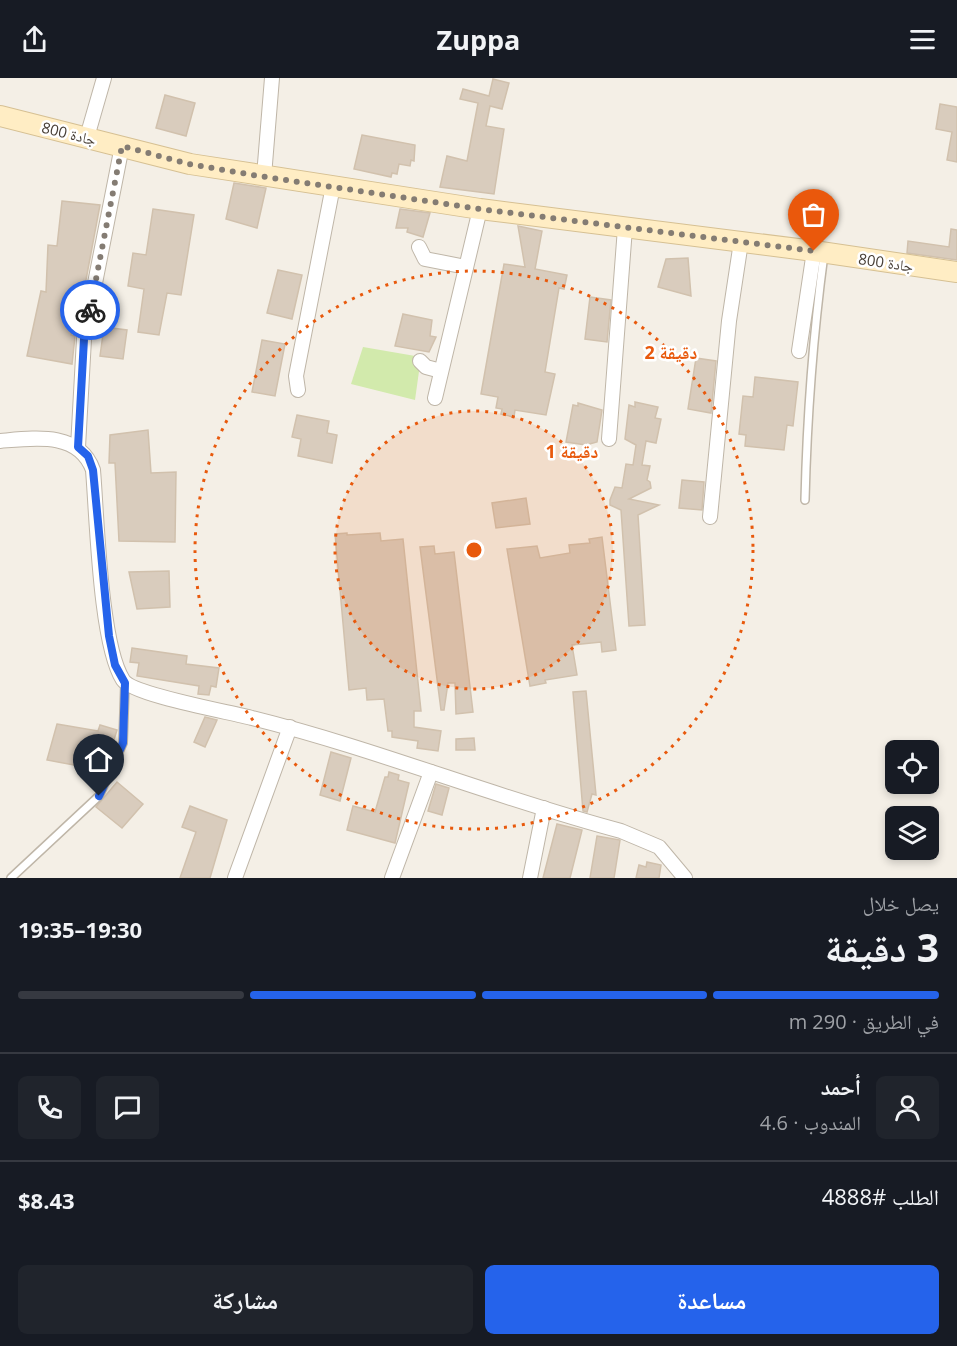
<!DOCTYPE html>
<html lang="ar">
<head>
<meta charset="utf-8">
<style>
	:root { --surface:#171b24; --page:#20242c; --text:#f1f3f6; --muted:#9ea1a6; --line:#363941; --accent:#2563eb }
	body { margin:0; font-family:"Open Sans","Noto Naskh Arabic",sans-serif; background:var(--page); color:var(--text); direction:rtl; height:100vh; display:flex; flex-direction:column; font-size:22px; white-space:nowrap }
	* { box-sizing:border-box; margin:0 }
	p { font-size:20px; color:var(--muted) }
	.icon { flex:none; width:33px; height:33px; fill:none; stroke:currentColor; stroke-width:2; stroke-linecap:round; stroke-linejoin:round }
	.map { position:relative; height:800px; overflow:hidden; direction:ltr }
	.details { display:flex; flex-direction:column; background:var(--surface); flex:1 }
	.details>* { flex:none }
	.buttons { position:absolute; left:885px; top:662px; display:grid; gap:12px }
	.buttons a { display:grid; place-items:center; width:54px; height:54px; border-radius:9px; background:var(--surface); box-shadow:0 3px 9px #0003; font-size:30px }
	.pin { position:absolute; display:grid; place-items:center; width:51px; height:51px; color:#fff; margin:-62px -26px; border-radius:50% 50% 50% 0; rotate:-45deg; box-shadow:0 0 6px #0007 }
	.pin .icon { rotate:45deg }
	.courier { position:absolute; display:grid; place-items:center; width:60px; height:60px; margin:-30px; border:4px solid #2563eb; border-radius:50%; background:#fff; color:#222; box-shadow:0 2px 8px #0007 }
	.head em { font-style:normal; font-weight:700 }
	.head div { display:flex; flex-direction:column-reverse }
	.head { display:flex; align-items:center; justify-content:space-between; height:102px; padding:0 18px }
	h1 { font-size:39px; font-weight:700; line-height:45px }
	.bar { display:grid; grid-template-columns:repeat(4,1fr); gap:9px 6px; align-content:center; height:72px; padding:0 18px }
	.bar i { height:8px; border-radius:4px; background:var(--line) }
	.bar .on { background:var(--accent) }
	.bar p { grid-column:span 4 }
	.line { display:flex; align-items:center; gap:15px; padding:0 18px; border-top:2px solid var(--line) }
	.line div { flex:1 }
	.round { display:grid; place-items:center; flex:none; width:63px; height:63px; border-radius:9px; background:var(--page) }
	.cta { display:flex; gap:12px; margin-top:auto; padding:12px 18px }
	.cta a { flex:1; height:69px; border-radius:9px; background:var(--accent); color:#fff; font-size:24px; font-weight:700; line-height:69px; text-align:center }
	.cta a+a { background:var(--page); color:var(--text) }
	header { display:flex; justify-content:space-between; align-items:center; height:78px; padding:0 18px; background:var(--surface); font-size:27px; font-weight:700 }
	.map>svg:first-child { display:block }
</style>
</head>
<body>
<header><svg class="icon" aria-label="menu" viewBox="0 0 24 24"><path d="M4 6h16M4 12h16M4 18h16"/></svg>Zuppa<svg class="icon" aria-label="share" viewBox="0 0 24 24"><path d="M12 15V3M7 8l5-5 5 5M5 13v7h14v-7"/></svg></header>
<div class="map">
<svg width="957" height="800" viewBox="0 0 957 800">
	<rect width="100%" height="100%" fill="#f4efe6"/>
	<polygon fill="#d2eaac" points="363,269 421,279 415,322 351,306"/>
	<g fill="#d9ccbd" stroke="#d1c1ad" stroke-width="1.5">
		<polygon points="493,1 509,5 502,31 490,28 486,48 504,51 494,116 440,109 447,78 467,83 478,25 460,21 463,11 489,18"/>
		<polygon points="165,17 195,25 186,58 156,50"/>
		<polygon points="940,26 957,29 957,84 947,82 952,54 936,51"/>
		<polygon points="362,57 415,67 414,83 411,82 410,88 399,86 397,96 392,95 391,99 354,91"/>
		<polygon points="234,105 266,110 257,150 226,141"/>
		<polygon points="62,123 100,127 85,207 81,206 71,257 75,258 72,286 27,278 41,213 46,214 48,167 57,168"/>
		<polygon points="153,131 194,137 181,217 167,215 159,257 138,254 144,211 128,208 133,175 146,177"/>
		<polygon points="400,131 430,135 423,159 407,154 408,150 396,150"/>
		<polygon points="518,148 542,153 535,191 567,197 564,211 559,210 545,294 555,296 546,337 515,332 514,339 501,336 502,331 496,330 498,319 481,316 504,186 525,189"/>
		<polygon points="951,151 957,152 957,182 907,175 908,163 949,169"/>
		<polygon points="688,180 691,218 658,209 666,181"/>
		<polygon points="278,192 302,197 292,241 267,235"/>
		<polygon points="590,219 611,222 607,264 585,261"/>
		<polygon points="403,236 432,242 430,258 436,259 429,274 395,268"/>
		<polygon points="104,249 127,252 123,281 100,278"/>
		<polygon points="262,262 285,266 275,318 252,314"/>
		<polygon points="696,280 716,283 711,335 688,331"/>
		<polygon points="755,299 798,304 793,348 787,347 784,372 745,368 746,357 739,356 743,318 753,319"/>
		<polygon points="635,324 658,329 655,340 661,341 656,365 646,363 642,387 650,388 647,402 650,404 651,410 629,421 659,427 638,437 645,547 629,548 621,432 610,427 610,422 615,409 622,410 626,386 633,387 636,367 625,361 629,327 635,329"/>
		<polygon points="578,325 602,332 597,364 586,367 566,364 573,327 578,328"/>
		<polygon points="297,337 329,343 327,355 337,357 332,385 298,378 301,361 292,359"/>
		<polygon points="148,352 151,395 176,394 175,464 119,463 115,385 109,385 110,357"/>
		<polygon points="682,402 704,404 702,432 679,430"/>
		<polygon points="526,420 530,446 496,450 492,425"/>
		<polygon points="347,455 347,457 380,455 381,463 403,461 421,633 414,633 414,649 441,653 438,673 417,670 418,663 392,659 392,653 388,653 384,621 367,622 366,610 349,612 335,456"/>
		<polygon points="602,459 616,572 602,574 601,564 572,567 577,597 545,602 546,605 530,608 507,471 537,468 540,480 570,475 569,467 590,465 589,461"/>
		<polygon points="434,468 435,476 454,474 473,634 456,636 455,605 448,605 444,632 441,632 420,469"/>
		<polygon points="169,493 170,529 137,531 129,494"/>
		<polygon points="132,570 187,578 186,586 219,590 216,609 211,608 209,617 198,616 199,608 137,598 139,585 130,584"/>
		<polygon points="586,613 596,717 592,716 587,734 583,733 573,614"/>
		<polygon points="205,639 217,642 205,669 194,664"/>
		<polygon points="57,646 98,653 100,647 117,652 108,681 83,673 79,688 47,682"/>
		<polygon points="474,660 475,672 456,672 456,661"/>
		<polygon points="331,674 351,680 340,723 320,717"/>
		<polygon points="389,694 399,697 398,702 409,705 395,765 347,752 353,728 375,734 385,699 388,699"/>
		<polygon points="117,704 143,726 122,750 96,729"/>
		<polygon points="436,706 449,710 442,737 428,733"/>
		<polygon points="190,728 227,742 210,800 180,800 196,754 182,749"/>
		<polygon points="557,746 582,752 570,800 543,800"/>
		<polygon points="597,758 620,762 614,800 590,800"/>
		<polygon points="647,784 661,787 659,800 636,800 639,787 646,789"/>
	</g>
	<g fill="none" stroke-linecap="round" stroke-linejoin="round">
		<defs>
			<g id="lane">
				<path d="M805 422C807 339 813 258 824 176"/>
				<polyline points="11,800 99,718 123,665 125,605"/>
			</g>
			<g id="street">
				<polyline points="87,59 104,0"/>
				<polyline points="264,98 272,0"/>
				<polyline points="419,169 425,181 466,189"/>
				<polyline points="799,273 814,173"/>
				<polyline points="420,283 426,289 441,293"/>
				<polyline points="298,312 296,298 333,108"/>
				<polyline points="435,320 480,131"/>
				<polyline points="609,361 625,150"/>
				<path d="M0 363C34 360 79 353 93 392 97 439 100 566 123 602 133 617 230 634 252 640 377 671 496 720 621 753L659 769 685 800"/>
				<polyline points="78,369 84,261 122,68"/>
				<polyline points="710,439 729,243 741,164"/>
				<polyline points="235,800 290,649"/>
				<polyline points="392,800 431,694"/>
				<polyline points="530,800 544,730"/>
			</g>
			<polyline id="secondary" points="0,38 190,86 480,131 814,173 957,194"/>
		</defs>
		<use href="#lane" stroke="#bfb6a8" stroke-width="10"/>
		<use href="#street" stroke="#bfb6a8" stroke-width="16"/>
		<use href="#secondary" stroke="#d6c093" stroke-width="22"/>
		<use href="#lane" stroke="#fff" stroke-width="7"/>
		<use href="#street" stroke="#fff" stroke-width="14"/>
		<use href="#secondary" stroke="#ffedc4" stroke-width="20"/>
	</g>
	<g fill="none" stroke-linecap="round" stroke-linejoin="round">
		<polyline stroke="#847c73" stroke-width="6" stroke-dasharray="0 10.8" points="90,232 122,68 189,86 259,98 480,131 814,173"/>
		<polyline stroke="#2563eb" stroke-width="8" points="90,232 84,261 78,369 88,378 93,392 109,558 115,587 125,605 123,665 99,718"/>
	</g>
	<circle cx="474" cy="472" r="139" fill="#e8590c" fill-opacity=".12"/>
	<g fill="none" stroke="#e8590c" stroke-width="3" stroke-dasharray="3 6">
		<circle cx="474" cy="472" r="139"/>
		<circle cx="474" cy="472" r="279"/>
	</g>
	<g text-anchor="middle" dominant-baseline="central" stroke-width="5" stroke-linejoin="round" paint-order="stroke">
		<g font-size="15" fill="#473e35" stroke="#fff">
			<text transform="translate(69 55) rotate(14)">جادة 800</text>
			<text transform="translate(886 184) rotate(8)">جادة 800</text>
		</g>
	</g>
	<circle cx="474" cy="472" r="9" fill="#e8590c" stroke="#fff" stroke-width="3"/>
	<g font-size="18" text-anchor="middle" font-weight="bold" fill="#e8590c" stroke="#fff" stroke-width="5" stroke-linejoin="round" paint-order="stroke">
		<text x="671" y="281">2 دقيقة</text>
		<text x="572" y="380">1 دقيقة</text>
	</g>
</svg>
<div class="buttons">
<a><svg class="icon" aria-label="locate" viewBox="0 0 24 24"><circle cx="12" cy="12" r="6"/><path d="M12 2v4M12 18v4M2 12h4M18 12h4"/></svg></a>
<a><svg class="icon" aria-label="layers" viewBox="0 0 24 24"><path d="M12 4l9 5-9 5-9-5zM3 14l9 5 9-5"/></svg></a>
</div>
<div class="pin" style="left:814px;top:173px;background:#ea580c"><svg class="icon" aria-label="bag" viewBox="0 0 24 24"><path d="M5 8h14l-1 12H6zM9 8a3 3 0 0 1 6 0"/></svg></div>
<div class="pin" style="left:99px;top:718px;background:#1f2937"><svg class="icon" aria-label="home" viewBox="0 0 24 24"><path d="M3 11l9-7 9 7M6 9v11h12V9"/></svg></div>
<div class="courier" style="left:90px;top:232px"><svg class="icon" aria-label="bike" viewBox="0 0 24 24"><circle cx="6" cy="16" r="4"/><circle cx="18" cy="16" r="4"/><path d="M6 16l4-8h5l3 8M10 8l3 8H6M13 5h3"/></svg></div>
</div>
<section class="details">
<div class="head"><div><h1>3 دقيقة</h1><p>يصل خلال</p></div><em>19:30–19:35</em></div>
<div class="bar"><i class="on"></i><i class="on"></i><i class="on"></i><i></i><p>في الطريق · 290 m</p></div>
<div class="line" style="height:108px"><a class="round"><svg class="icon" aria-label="person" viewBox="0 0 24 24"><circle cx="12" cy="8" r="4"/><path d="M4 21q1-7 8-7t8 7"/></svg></a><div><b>أحمد</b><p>المندوب · 4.6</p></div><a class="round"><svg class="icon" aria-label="chat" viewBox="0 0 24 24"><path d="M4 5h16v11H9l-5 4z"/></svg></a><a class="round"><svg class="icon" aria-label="phone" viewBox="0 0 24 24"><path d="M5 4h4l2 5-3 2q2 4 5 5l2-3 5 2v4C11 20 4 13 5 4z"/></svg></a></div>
<div class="line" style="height:78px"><div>الطلب #4888</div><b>$8.43</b></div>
<div class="cta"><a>مساعدة</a><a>مشاركة</a></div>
</section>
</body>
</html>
